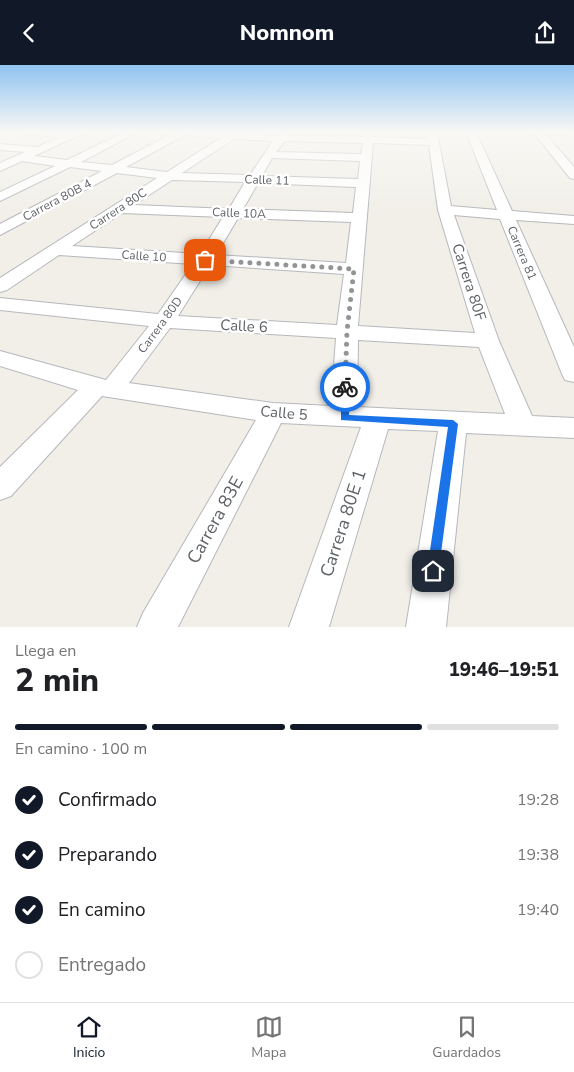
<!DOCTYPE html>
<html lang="es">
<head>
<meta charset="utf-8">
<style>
	:root { --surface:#fff; --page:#f6f6f6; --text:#202124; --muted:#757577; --line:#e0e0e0; --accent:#111827 }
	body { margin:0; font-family:"Nunito Sans",sans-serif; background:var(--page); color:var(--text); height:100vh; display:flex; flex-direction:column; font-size:19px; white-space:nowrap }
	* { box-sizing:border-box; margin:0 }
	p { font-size:16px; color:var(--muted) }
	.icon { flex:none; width:28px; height:28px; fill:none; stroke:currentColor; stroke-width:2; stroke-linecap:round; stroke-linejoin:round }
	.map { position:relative; height:562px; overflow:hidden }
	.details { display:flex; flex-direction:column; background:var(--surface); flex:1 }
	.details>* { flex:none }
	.pin { position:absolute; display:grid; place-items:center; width:42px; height:42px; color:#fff; margin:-21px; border-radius:10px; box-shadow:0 2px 8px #0006 }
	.courier { position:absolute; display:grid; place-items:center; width:50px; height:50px; margin:-25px; border:4px solid #1a73e8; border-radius:50%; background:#fff; color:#222; box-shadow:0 1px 6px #0007 }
	.head em { font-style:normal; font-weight:800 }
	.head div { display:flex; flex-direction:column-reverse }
	.head { display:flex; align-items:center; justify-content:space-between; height:85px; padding:0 15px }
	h1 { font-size:32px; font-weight:800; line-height:38px }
	.bar { display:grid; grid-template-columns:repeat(4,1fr); gap:8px 5px; align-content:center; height:60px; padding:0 15px }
	.bar i { height:6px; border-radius:4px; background:var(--line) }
	.bar .active { background:var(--accent) }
	.bar p { grid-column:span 4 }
	ol { padding:0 15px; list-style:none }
	li { display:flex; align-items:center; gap:15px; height:55px }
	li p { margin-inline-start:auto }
	li .icon { padding:5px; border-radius:50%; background:var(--accent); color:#fff; stroke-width:4 }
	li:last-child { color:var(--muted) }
	li i { width:28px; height:28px; border:2px solid var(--line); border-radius:50% }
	header { display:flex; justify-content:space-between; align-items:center; height:65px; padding:0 15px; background:var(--accent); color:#fff; font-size:22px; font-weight:800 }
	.dock { display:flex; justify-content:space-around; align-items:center; height:70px; border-top:1px solid var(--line); background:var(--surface); font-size:14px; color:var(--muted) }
	.dock a { display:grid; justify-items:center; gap:2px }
	.dock .active { color:var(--accent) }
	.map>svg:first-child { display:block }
</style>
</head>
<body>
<header><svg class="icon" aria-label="back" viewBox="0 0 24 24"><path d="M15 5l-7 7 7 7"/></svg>Nomnom<svg class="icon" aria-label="share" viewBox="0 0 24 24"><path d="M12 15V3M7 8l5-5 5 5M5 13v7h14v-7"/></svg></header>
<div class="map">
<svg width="574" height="562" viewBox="0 0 574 562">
	<rect width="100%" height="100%" fill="#f1efe8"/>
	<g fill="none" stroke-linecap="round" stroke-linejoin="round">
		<defs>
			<g id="minor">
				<path d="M24 67H86L34 91 67 95 124 67H138L81 97 112 100 175 67H242L277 71 280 67H290L288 70 363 72 364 67H374L373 72 428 74 427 67H437L451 141 497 145 466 67H476L512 146 574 151V159L516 155 574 282V317L565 315 562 309 500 154 454 150 499 276 532 351 574 353V373L466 368 446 562H406L438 366 388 364 329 562H289L361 362 281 358 178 562H137L143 548 256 355 102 331 11 431 0 435V402L78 325 0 301V286L106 315 149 261 0 245V233L158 249 193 199 59 190 7 225 0 227V213L157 113 117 108 0 170V159L102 106 70 102 0 136V127L55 101 22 96 0 106V98L25 87 0 85V79L37 82 58 73ZM185 70 221 73 167 107 126 102ZM234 74 273 76 250 110 182 108ZM285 76 363 78 361 89 276 87ZM373 78 429 80 438 145 475 268 358 261ZM272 93 360 96 358 114 262 111ZM172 115 245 117 229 144 134 140ZM258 118 356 122 353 148 243 144ZM122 148 223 152 200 189 72 181ZM238 153 351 157 346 198 216 190ZM210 200 344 209 337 260 178 251ZM170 263 336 273 331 341 273 338 129 318ZM358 275 479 282 505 349 357 342Z"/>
				<polygon points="533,67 544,67 574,102 574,114 570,113"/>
				<polygon points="552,67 574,67 574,71"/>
			</g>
		</defs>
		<use href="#minor" stroke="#b5b8bc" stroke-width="2"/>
		<use href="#minor" fill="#fff" fill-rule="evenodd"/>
	</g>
	<linearGradient id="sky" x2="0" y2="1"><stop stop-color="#8fc3f1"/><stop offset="0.46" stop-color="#f9f8f5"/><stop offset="1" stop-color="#f9f8f5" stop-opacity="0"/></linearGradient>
	<rect width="574" height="146" fill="url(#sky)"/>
	<polygon fill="#1a73e8" points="345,319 350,322 349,350 453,355 458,359 438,511 433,513 429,511 427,506 448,362 341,355 341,322"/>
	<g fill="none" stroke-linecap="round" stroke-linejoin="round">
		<polyline stroke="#929495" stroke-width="5" stroke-dasharray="0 9" points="205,195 354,204 347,266 345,322"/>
	</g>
	<g text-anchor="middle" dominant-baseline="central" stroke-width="5" stroke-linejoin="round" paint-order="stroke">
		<g font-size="12" fill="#5f6368" stroke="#fff">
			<text transform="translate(267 115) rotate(2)">Calle 11</text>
			<text transform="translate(57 135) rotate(-28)">Carrera 80B 4</text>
			<text transform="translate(118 144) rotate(-33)">Carrera 80C</text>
			<text transform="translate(239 148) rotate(2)">Calle 10A</text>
			<text transform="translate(522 188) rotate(67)">Carrera 81</text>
			<text transform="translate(144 191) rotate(4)">Calle 10</text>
			<text transform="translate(160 260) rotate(-54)">Carrera 80D</text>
		</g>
		<g font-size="15" fill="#5f6368" stroke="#fff">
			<text transform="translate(469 217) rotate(72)">Carrera 80F</text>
			<text transform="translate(244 261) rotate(3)">Calle 6</text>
			<text transform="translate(284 348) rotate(5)">Calle 5</text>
		</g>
		<g font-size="18" fill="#5f6368" stroke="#fff">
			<text transform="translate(215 455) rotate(-61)">Carrera 83E</text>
			<text transform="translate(343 458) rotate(-72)">Carrera 80E 1</text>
		</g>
	</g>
</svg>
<div class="pin" style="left:205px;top:195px;background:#ea580c"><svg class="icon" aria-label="bag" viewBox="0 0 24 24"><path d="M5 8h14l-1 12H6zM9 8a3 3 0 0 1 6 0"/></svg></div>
<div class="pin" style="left:433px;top:506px;background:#1f2937"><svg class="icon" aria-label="home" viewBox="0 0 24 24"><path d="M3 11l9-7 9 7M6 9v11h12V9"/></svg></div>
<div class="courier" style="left:345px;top:322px"><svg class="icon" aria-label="bike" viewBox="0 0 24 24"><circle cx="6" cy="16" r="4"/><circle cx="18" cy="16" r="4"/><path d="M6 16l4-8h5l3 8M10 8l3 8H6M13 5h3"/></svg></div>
</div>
<section class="details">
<div class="head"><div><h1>2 min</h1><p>Llega en</p></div><em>19:46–19:51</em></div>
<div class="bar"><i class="active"></i><i class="active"></i><i class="active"></i><i></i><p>En camino · 100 m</p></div>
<ol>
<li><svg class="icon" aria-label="check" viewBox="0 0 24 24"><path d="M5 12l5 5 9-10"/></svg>Confirmado<p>19:28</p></li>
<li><svg class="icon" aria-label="check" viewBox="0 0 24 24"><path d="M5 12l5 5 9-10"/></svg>Preparando<p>19:38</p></li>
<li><svg class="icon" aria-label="check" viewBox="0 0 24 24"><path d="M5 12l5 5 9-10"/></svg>En camino<p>19:40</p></li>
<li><i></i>Entregado</li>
</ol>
</section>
<nav class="dock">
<a class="active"><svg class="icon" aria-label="home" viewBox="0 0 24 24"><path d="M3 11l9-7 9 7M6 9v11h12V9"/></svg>Inicio</a>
<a><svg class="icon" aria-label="map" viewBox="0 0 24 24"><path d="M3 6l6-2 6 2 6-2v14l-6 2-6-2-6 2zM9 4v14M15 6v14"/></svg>Mapa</a>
<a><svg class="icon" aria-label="saved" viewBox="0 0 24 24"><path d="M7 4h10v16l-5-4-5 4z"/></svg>Guardados</a>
</nav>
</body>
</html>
